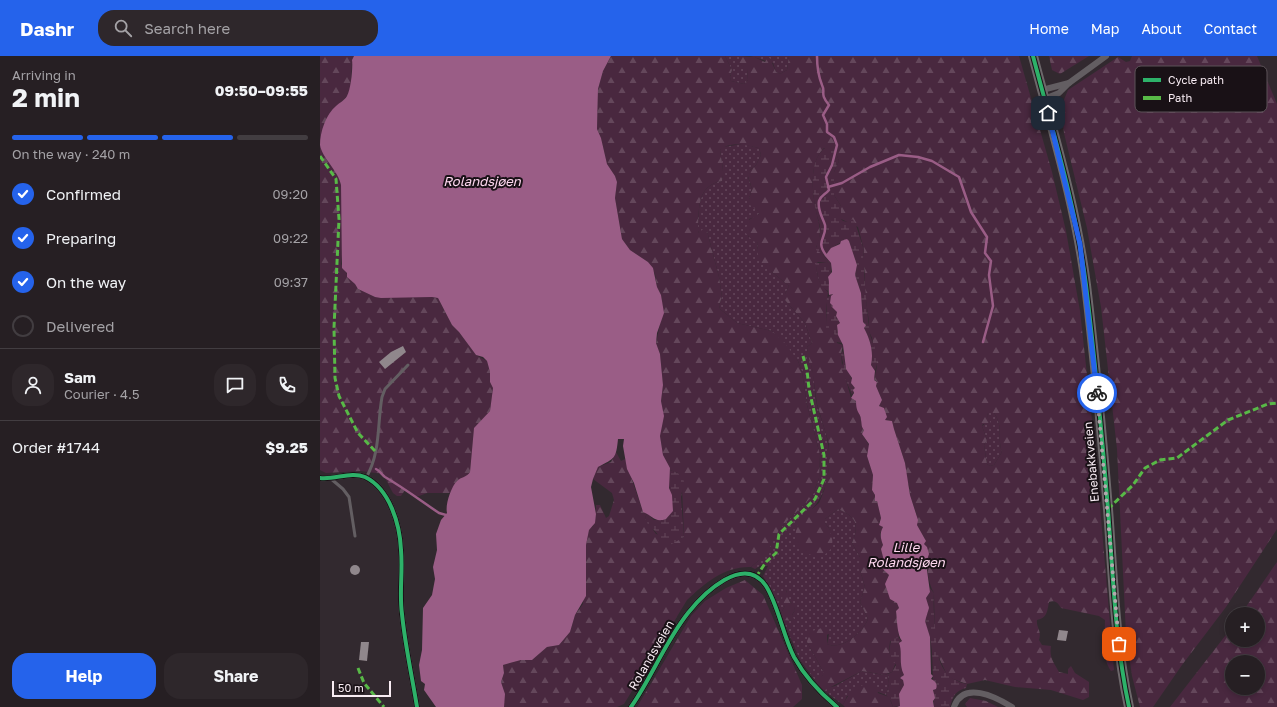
<!DOCTYPE html>
<html lang="en">
<head>
<meta charset="utf-8">
<style>
	:root { --surface:#261f23; --page:#2e272b; --text:#f1f3f6; --muted:#a4a2a6; --line:#423d41; --accent:#2563eb }
	body { margin:0; font-family:"Golos Text",sans-serif; background:var(--page); color:var(--text); height:100vh; display:flex; flex-direction:column; font-size:15px; white-space:nowrap }
	* { box-sizing:border-box; margin:0 }
	p { font-size:13px; color:var(--muted) }
	.icon { flex:none; width:22px; height:22px; fill:none; stroke:currentColor; stroke-width:2; stroke-linecap:round; stroke-linejoin:round }
	.map { position:relative; flex:1; overflow:hidden }
	.sheet { display:flex; flex-direction:column; background:var(--surface); width:320px }
	.sheet>* { flex:none }
	.controls { position:absolute; left:905px; top:551px; display:grid; gap:8px }
	.controls a { display:grid; place-items:center; width:40px; height:40px; border-radius:50%; background:var(--surface); box-shadow:0 2px 6px #0003,0 0 0 1px var(--line); font-size:20px }
	.scale { position:absolute; left:12px; bottom:10px; width:59px; box-sizing:border-box; padding-left:4px; border:2px solid #f8ecf3; border-top:0; font-size:11px; line-height:14px; white-space:nowrap; color:#f8ecf3; -webkit-text-stroke:3px #191116; paint-order:stroke }
	.pin { position:absolute; display:grid; place-items:center; width:34px; height:34px; color:#fff; margin:-17px; border-radius:8px; box-shadow:0 2px 6px #0006 }
	.courier { position:absolute; display:grid; place-items:center; width:40px; height:40px; margin:-20px; border:3px solid #2563eb; border-radius:50%; background:#fff; color:#222; box-shadow:0 1px 5px #0007 }
	.head em { font-style:normal; font-weight:700 }
	.head div { display:flex; flex-direction:column-reverse }
	.head { display:flex; align-items:center; justify-content:space-between; height:68px; padding:0 12px }
	h1 { font-size:26px; font-weight:700; line-height:30px }
	.bar { display:grid; grid-template-columns:repeat(4,1fr); gap:6px 4px; align-content:center; height:48px; padding:0 12px }
	.bar i { height:5px; border-radius:3px; background:var(--line) }
	.bar .selected { background:var(--accent) }
	.bar p { grid-column:span 4 }
	.line { display:flex; align-items:center; gap:10px; padding:0 12px; border-top:1px solid var(--line) }
	.line div { flex:1 }
	.round { display:grid; place-items:center; flex:none; width:42px; height:42px; border-radius:16px; background:var(--page) }
	ol { padding:0 12px; list-style:none }
	li { display:flex; align-items:center; gap:12px; height:44px }
	li p { margin-inline-start:auto }
	li .icon { padding:4px; border-radius:50%; background:var(--accent); color:#fff; stroke-width:4 }
	li:last-child { color:var(--muted) }
	li i { width:22px; height:22px; border:2px solid var(--line); border-radius:50% }
	.action { display:flex; gap:8px; margin-top:auto; padding:8px 12px }
	.action a { flex:1; height:46px; border-radius:16px; background:var(--accent); color:#fff; font-size:16px; font-weight:700; line-height:46px; text-align:center }
	.action a+a { background:var(--page); color:var(--text) }
	header { display:flex; align-items:center; gap:24px; box-sizing:border-box; height:56px; padding:0 20px; background:var(--accent); color:#fff }
	header strong { font-size:19px }
	nav { display:flex; gap:22px; margin-inline-start:auto; font-size:14px }
	.search { width:280px; height:36px; background:var(--page); display:flex; align-items:center; gap:10px; box-sizing:border-box; padding:0 14px; border-radius:16px; color:var(--muted); font-size:15px }
	main { display:flex; flex:1; min-height:0 }
	.map>svg:first-child { display:block }
</style>
</head>
<body>
<header>
<strong>Dashr</strong>
<div class="search"><svg class="icon" aria-label="search" viewBox="0 0 24 24"><circle cx="10" cy="10" r="6"/><path d="M15 15l6 6"/></svg>Search here</div>
<nav><a>Home</a><a>Map</a><a>About</a><a>Contact</a></nav>
</header>
<main>
<section class="sheet">
<div class="head"><div><h1>2 min</h1><p>Arriving in</p></div><em>09:50–09:55</em></div>
<div class="bar"><i class="selected"></i><i class="selected"></i><i class="selected"></i><i></i><p>On the way · 240 m</p></div>
<ol>
<li><svg class="icon" aria-label="check" viewBox="0 0 24 24"><path d="M5 12l5 5 9-10"/></svg>Confirmed<p>09:20</p></li>
<li><svg class="icon" aria-label="check" viewBox="0 0 24 24"><path d="M5 12l5 5 9-10"/></svg>Preparing<p>09:22</p></li>
<li><svg class="icon" aria-label="check" viewBox="0 0 24 24"><path d="M5 12l5 5 9-10"/></svg>On the way<p>09:37</p></li>
<li><i></i>Delivered</li>
</ol>
<div class="line" style="height:72px"><a class="round"><svg class="icon" aria-label="person" viewBox="0 0 24 24"><circle cx="12" cy="8" r="4"/><path d="M4 21q1-7 8-7t8 7"/></svg></a><div><b>Sam</b><p>Courier · 4.5</p></div><a class="round"><svg class="icon" aria-label="chat" viewBox="0 0 24 24"><path d="M4 5h16v11H9l-5 4z"/></svg></a><a class="round"><svg class="icon" aria-label="phone" viewBox="0 0 24 24"><path d="M5 4h4l2 5-3 2q2 4 5 5l2-3 5 2v4C11 20 4 13 5 4z"/></svg></a></div>
<div class="line" style="height:52px"><div>Order #1744</div><b>$9.25</b></div>
<div class="action"><a>Help</a><a>Share</a></div>
</section>
<div class="map">
<svg width="957" height="651" viewBox="0 0 957 651">
	<defs>
		<pattern id="grass-dots" width="8" height="8" patternUnits="userSpaceOnUse"><rect width="8" height="8" fill="#49283f"/><path d="M2 2h.1M6 6h.1" fill="none" stroke="#64475b" stroke-width="1.8" stroke-linecap="round"/></pattern>
		<pattern id="forest-firs" width="22" height="20" patternUnits="userSpaceOnUse"><rect width="22" height="20" fill="#49283f"/><path d="M5 1l3.5 6h-7zM16 11l3.5 6h-7z" fill="#64475b"/></pattern>
		<pattern id="wetland-marsh" width="20" height="14" patternUnits="userSpaceOnUse"><rect width="20" height="14" fill="#49283f"/><path d="M1 5h8M5 5V1M11 12h8M15 12V8" fill="none" stroke="#64475b"/></pattern>
	</defs>
	<rect width="100%" height="100%" fill="#32292f"/>
	<g fill="url(#grass-dots)">
		<polygon points="405,0 421,0 421,9 427,12 428,24 424,28 411,25 410,21 412,14"/>
		<polygon points="430,0 469,0 467,14 460,18 456,16 453,7"/>
		<path d="M423 88 439 92 441 99 436 109 430 114 428 121 432 133 429 143 435 153 440 156 436 161 429 163 428 180 438 187 437 194 452 216 469 230 465 238V244L485 267 492 287 487 291C488 299 491 304 492 312 495 324 494 337 497 349 500 361 506 374 508 387 512 409 508 437 492 453L511 475 505 467V463L518 453C536 461 540 468 532 487L540 501V514L545 531 540 546 548 563C543 576 522 595 507 588L509 578 487 586 503 615V619L497 627 480 604 463 564 473 565 472 559 475 554C474 548 469 546 467 540 467 538 467 536 466 534L465 550 461 557 443 520 448 510 443 508 435 513 431 511 438 505 464 468 492 441 499 422 500 399 487 349 482 316 478 305 452 275 417 267 400 253 399 249 402 241 399 221 387 175 379 177 378 175C379 155 376 129 402 125 405 115 401 104 400 94L402 91Z"/>
		<path d="M668 357H674C684 371 677 381 682 396L674 409 670 410 667 408 664 389 667 384 662 370 669 365 667 360Z"/>
		<path d="M542 615C551 616 559 620 568 618L569 628 566 639 558 636 527 640 523 649 502 633 515 630Z"/>
	</g>
	<g fill="url(#forest-firs)" fill-rule="evenodd">
		<polygon points="0,0 34,0 32,4 31,29 28,39 9,59 13,111 18,119 21,129 23,191 21,208 30,223 35,228 38,233 55,241 112,241 118,242 132,269 139,276 156,299 167,305 170,316 170,326 173,332 170,355 154,373 150,416 148,419 137,425 130,437 107,437 99,440 93,440 85,434 81,440 77,440 73,437 63,418 41,415 6,417 0,414"/>
		<path d="M291 0H405L412 14 410 20 411 25 424 28 428 24 427 13 417 7 418 4 421 3V0L434 1 445 6 447 3 450 2 456 16 460 18 467 14 469 0H699L732 116 746 175 760 255 775 392 794 614 791 615C781 601 785 580 785 564L779 560 741 552C738 547 735 544 729 546 727 556 727 562 717 564 716 572 722 574 719 584L722 589 731 590C729 602 734 607 739 616L748 618V613L751 610 755 617 769 626V641L763 644 731 634 695 631 665 624 647 628 633 623 627 619 615 593 614 537C605 521 609 506 604 487L605 483 597 469V460L590 439 589 429 587 426 585 407 574 373 572 365 565 364V354L559 350 562 344 556 330 557 325 554 324 557 310 552 282 548 273 549 266 545 237V219L543 202 544 194 538 171 521 163V150L514 139V116L519 105 514 92H504C489 106 492 136 496 155 499 168 503 179 496 191L509 205 507 207 498 206 496 208C498 222 498 227 508 236L506 256 507 271 514 277 517 287 523 289 521 298 522 309 531 342 536 345 544 374 542 378 549 389 547 400 553 419 552 434 555 439V445H557L561 462 559 467 563 471 560 478 563 489 562 496 566 509 565 514 569 519C563 530 568 542 578 547L579 552 576 555 579 582 570 585 569 597 576 606 572 616 564 619 542 615 505 634C500 633 496 629 497 624L503 619V615L487 586 489 576 502 572 507 574V588C522 595 543 576 548 563L540 546 545 531 540 514V501L532 487C540 468 536 461 518 453L505 463V467C512 476 518 493 503 499 494 503 477 494 475 484 475 479 477 471 478 465L499 447 504 435 509 413V388L497 348 492 312 488 299 487 291 492 287 485 267 465 244V238L469 230 440 206 437 194 438 187 433 185 424 175 427 170V165L439 158V156L430 149 429 143 432 133 427 117 436 109 441 99 439 92C428 89 409 85 400 94 401 104 405 115 402 125 376 129 379 155 378 175L379 177 383 173 387 175 399 221 402 241 399 249 400 253 417 267 452 275 465 287 478 305 482 316 487 349 500 399 499 422 492 441 464 468 458 476 447 497 431 511C405 510 385 527 367 544L304 648 297 651H184V635L181 626 184 617 183 609 201 604H212L227 591 239 589 250 576 255 559 263 548 266 516V489L269 473 273 470 276 458V449H280L286 462 289 460 294 444 292 437 273 423 278 411 291 406 296 396 301 405 305 403 323 456 327 457 325 462 336 478 360 483 364 481 362 432 358 417 350 414 343 399 340 380 343 356 341 345 343 329 340 298 336 287 343 254 341 239 337 231 335 218 328 206 310 194 302 183 295 142 297 126 295 120 287 108 281 82 277 73 278 33 283 15ZM668 357H674C684 371 677 381 682 396L674 409 670 410 667 408 664 389 667 384 662 370 663 368 672 369 667 360Z"/>
		<polygon points="729,0 769,0 740,18 732,14"/>
		<polygon points="812,0 937,0 957,48 957,473 906,551 862,609 833,651 820,651 812,620 806,578 797,393 781,251 767,172 744,77 741,51 748,34 798,1 806,6 810,5"/>
		<path d="M957 506V651H850L912 571V584H938V558H921ZM912 606H938V632H912Z"/>
		<polygon points="425,524 443,539 482,629 482,643 473,651 317,651 371,560 385,545 406,532"/>
		<polygon points="466,534 470,546 474,549 475,554 472,559 474,563 473,565 463,564 461,557 465,550 462,542"/>
		<path d="M547 628 556 630 558 637 569 641 573 651H525L523 649C528 638 534 631 547 628Z"/>
		<polygon points="650,642 666,645 678,651 647,651 645,648"/>
	</g>
	<g fill="url(#wetland-marsh)">
		<path d="M509 90 514 92 519 105 514 116V139L521 150V163L523 165 529 166 532 163 535 166 544 194 543 202 544 204C544 226 547 250 549 272 550 287 562 297 555 315L551 309C554 296 550 283 544 272L546 268 543 266 541 237 535 219 537 209 529 185C521 184 509 193 505 200L496 194C496 188 500 182 500 176 501 169 497 162 496 155 492 137 488 98 509 90Z"/>
		<path d="M509 205 511 207C511 216 511 226 508 235 496 229 499 218 495 207H507Z"/>
		<path d="M512 237C512 248 510 245 517 256L516 260 520 267 517 269V275L522 287 516 286 514 277 506 273 507 242Z"/>
		<polygon points="523,295 526,313 529,316 535,332 532,339 521,312 523,307 521,298"/>
		<path d="M350 414 358 417 364 425 361 441 364 481 352 488 347 489 333 473H330L325 462 327 457 334 464 347 462C349 459 352 457 352 454 354 440 345 428 350 414Z"/>
		<path d="M609 531 614 537C613 548 614 560 615 571 617 596 617 622 647 628L646 632C635 635 633 640 630 651H614L612 595 610 581 604 563 608 556 606 542 610 536Z"/>
		<path d="M579 582 582 585 580 586C583 597 579 607 584 619L580 622 583 623 584 629 579 644 580 650 573 651 571 645 566 639 569 628 568 618 572 616 576 609 569 597 571 583Z"/>
	</g>
	<g fill="#9a5d86">
		<path d="M34 0H291L283 15 278 33 277 73 281 82 287 108 295 120 297 126 295 142 302 183 310 194 328 206 333 212 337 231 341 239 344 257 337 277 336 287 340 298 343 329 341 345 344 360 340 380 343 399 350 412 349 432 352 439 353 455 346 463C335 467 333 460 323 456L314 427 307 413 303 390 304 383H298C296 403 295 402 278 411L273 423 271 431 276 458 275 467 269 474 266 489V540L255 559 250 576 239 589 227 591 212 604H201L183 609 184 617 181 626 185 638 184 651H116L104 634 105 628 101 625 99 609 102 594 103 552 112 539 115 523 113 511 117 494 116 478 121 464 127 457C125 449 131 431 137 425 141 421 147 421 150 416L154 372 170 355 173 332 170 326V316L167 305 163 301 156 299 139 276 132 269 118 242 112 241 61 242 55 241 38 233 35 228 27 221V217L22 212 21 129C18 114 2 102 0 89 0 76 6 58 16 50 20 46 24 45 27 40 31 33 33 11 32 4Z"/>
		<path d="M527 183 529 185 537 209 535 219 541 237 543 266 546 269 544 272C550 283 554 296 551 309L555 315 554 324 557 326 556 330 562 344 559 350 564 352 567 361 565 364 572 365 574 373 585 407 590 439 598 464 597 469 606 485 604 488 607 491 609 498 606 507 610 536 606 542 609 552 605 565 610 581 611 618 613 620 611 623C615 625 618 628 616 633L613 634 615 642 613 645 614 651H577L580 650 579 638 584 629 583 624 580 622 584 619C578 607 583 596 579 587L582 585C577 579 577 563 576 555L579 552 577 547 570 543 565 528 569 519 563 513H566L561 493 563 489C561 483 559 478 563 471L559 469 561 462 557 445H555V439L552 434 553 419 547 400 549 388 542 378 544 374C541 370 542 369 541 364 541 357 536 358 536 345L531 342 534 337 533 334 535 332 531 327 532 322 526 313 523 289 518 279 517 269 520 267 516 260 517 256 512 251 513 250 510 247 511 240 513 238 509 239C508 232 510 227 508 221L512 216 511 207 505 200 511 192 520 188 521 185Z"/>
	</g>
	<g fill="none" stroke-linecap="round" stroke-linejoin="round">
		<g stroke="#9a5d86" stroke-width="2.5">
			<path d="M497 0C497 10 498 19 502 29 506 37 499 37 509 49L503 59 507 68V76L514 81 517 89 512 109 506 121 509 134C505 139 501 139 499 145 497 154 503 162 505 169 507 182 495 185 506 199"/>
			<polyline points="508,131 522,127 550,111 579,99 598,101 612,105 639,121 651,156 667,181 665,197 671,205 669,219 673,250 663,286"/>
			<path d="M56 413C60 415 62 419 65 421 84 432 101 445 119 457L126 459"/>
		</g>
	</g>
	<g fill="#90878c">
		<polygon points="83,290 86,296 65,313 59,306 71,296"/>
		<circle cx="35" cy="514" r="5"/>
		<polygon points="739,574 748,575 746,585 737,584"/>
		<polygon points="41,586 49,586 47,605 39,604"/>
	</g>
	<g fill="none" stroke-linecap="round" stroke-linejoin="round">
		<g stroke="#635e62" stroke-width="3">
			<polyline points="10,422 23,433 29,441 35,480"/>
			<path d="M46 422C61 396 57 369 62 341L65 333 88 309"/>
		</g>
		<g stroke="#635e62" stroke-width="6">
			<polyline points="722,34 749,27"/>
			<polyline points="724,43 739,37 749,27 786,0"/>
			<path d="M0 422C15 424 31 415 45 421 70 433 80 469 81 494 83 516 79 537 82 558 85 589 92 620 97 651"/>
			<path d="M311 651C332 621 345 586 368 557 383 538 424 497 446 530 458 549 463 579 474 601 485 621 499 636 517 651"/>
			<path d="M634 651C643 624 676 641 692 651"/>
		</g>
		<path stroke="#6d686b" stroke-width="10" d="M713 0C733 76 756 151 766 229 775 304 782 379 788 453 793 519 795 586 809 651"/>
		<g stroke="#58b947" stroke-width="3" stroke-dasharray="6 3" stroke-linecap="butt">
			<polyline points="0,100 16,123 19,163 14,272 15,322 19,340 38,377 56,396"/>
			<polyline points="788,453 813,429 825,412 840,404 857,402 908,364 948,348 957,347"/>
			<polyline points="436,521 446,506 456,497 459,478 495,443 504,423 504,399 489,333 487,314 483,300"/>
			<polyline points="38,612 44,627 64,651"/>
		</g>
		<defs>
			<g id="cycleway">
				<path d="M713 0C733 76 756 151 766 229 775 304 782 379 788 453 793 519 795 586 809 651"/>
				<path d="M0 422C15 424 31 415 45 421 70 433 80 469 81 494 83 516 79 537 82 558 85 589 92 620 97 651"/>
				<path d="M311 651C332 621 345 586 368 557 383 538 424 497 446 530 458 549 463 579 474 601 485 621 499 636 517 651"/>
			</g>
		</defs>
		<use href="#cycleway" stroke="#191116" stroke-width="6"/>
		<use href="#cycleway" stroke="#2db169" stroke-width="4"/>
	</g>
	<g fill="none" stroke-linecap="round" stroke-linejoin="round">
		<polyline stroke="#b3a8ae" stroke-width="4" stroke-dasharray="0 7.2" points="777,337 799,588"/>
		<polyline stroke="#2563eb" stroke-width="5" points="728,57 760,188 777,337"/>
	</g>
	<g text-anchor="middle" dominant-baseline="central" stroke-width="4" stroke-linejoin="round" paint-order="stroke">
		<g font-size="12" fill="#f8ecf3" stroke="#191116">
			<text transform="translate(771 406) rotate(-95)">Enebakkveien</text>
			<text transform="translate(331 599) rotate(-60)">Rolandsveien</text>
		</g>
		<g font-size="13" font-style="italic" fill="#fed7ef" stroke="#191116">
			<text x="162" y="125">Rolandsjøen</text>
			<text x="586" y="491">Lille<tspan x="586" dy="15">Rolandsjøen</tspan></text>
		</g>
	</g>
	<rect x="815" y="10" width="132" height="46" rx="6" fill="#191116" stroke="#5c5358" stroke-width="1"/>
	<rect x="823" y="22" width="18" height="4" fill="#2db169"/>
	<rect x="823" y="40" width="18" height="4" fill="#58b947"/>
	<g font-size="11" fill="#f8ecf3">
		<text x="848" y="28">Cycle path</text>
		<text x="848" y="46">Path</text>
	</g>
</svg>
<div class="controls">
<a>+</a>
<a>−</a>
</div>
<div class="scale">50 m</div>
<div class="pin" style="left:799px;top:588px;background:#ea580c"><svg class="icon" aria-label="bag" viewBox="0 0 24 24"><path d="M5 8h14l-1 12H6zM9 8a3 3 0 0 1 6 0"/></svg></div>
<div class="pin" style="left:728px;top:57px;background:#1f2937"><svg class="icon" aria-label="home" viewBox="0 0 24 24"><path d="M3 11l9-7 9 7M6 9v11h12V9"/></svg></div>
<div class="courier" style="left:777px;top:337px"><svg class="icon" aria-label="bike" viewBox="0 0 24 24"><circle cx="6" cy="16" r="4"/><circle cx="18" cy="16" r="4"/><path d="M6 16l4-8h5l3 8M10 8l3 8H6M13 5h3"/></svg></div>
</div>
</main>
</body>
</html>
